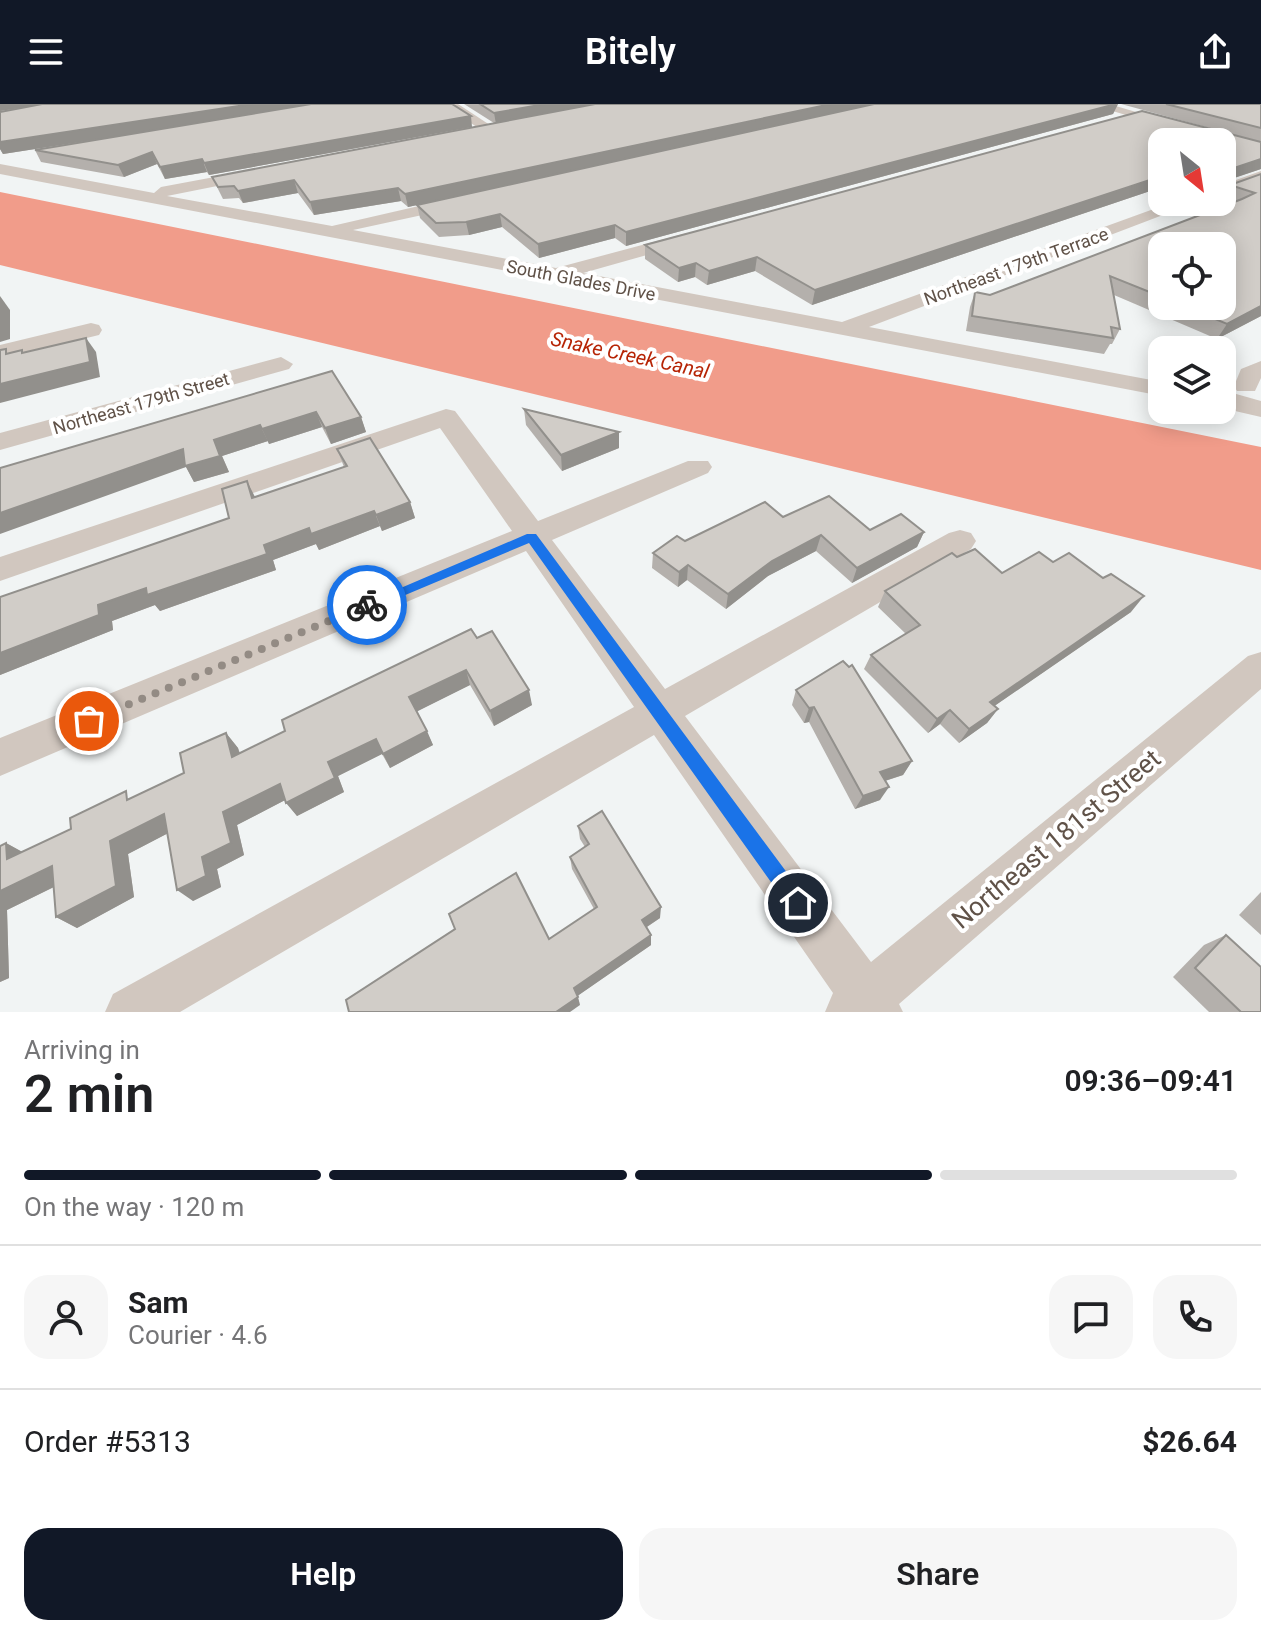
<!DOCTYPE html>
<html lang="en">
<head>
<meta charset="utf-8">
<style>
	:root { --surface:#fff; --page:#f6f6f6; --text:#202124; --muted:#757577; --line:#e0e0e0; --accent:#111827 }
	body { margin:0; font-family:Roboto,sans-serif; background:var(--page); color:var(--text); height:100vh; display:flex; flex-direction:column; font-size:30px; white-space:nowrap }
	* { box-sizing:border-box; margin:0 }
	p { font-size:26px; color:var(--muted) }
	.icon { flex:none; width:44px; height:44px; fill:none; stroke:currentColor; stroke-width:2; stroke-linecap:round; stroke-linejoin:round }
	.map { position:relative; height:908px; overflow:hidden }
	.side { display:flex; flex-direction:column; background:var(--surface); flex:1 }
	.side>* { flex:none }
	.needle { width:52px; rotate:150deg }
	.controls { position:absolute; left:1148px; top:24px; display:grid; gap:16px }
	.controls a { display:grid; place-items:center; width:88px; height:88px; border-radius:16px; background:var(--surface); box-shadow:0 4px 20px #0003; font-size:40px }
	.pin { position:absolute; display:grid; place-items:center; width:68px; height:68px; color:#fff; margin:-34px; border:4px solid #fff; border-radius:50%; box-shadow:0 2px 8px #0007 }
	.courier { position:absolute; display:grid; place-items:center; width:80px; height:80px; margin:-40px; border:6px solid #1a73e8; border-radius:50%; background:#fff; color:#222; box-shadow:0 2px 10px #0007 }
	.head em { font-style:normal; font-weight:600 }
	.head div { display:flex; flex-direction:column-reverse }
	.head { display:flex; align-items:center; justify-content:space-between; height:136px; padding:0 24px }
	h1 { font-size:52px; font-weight:600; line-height:60px }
	.bar { display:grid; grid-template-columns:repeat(4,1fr); gap:12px 8px; align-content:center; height:96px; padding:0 24px }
	.bar i { height:10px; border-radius:6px; background:var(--line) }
	.bar .current { background:var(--accent) }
	.bar p { grid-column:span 4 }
	.line { display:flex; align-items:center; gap:20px; padding:0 24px; border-top:2px solid var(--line) }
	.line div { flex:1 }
	.round { display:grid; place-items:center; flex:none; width:84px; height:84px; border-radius:24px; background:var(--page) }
	.primary-button { display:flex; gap:16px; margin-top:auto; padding:16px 24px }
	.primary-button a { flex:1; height:92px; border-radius:24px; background:var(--accent); color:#fff; font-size:32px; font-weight:600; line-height:92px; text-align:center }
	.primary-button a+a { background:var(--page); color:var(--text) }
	header { display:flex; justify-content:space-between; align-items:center; height:104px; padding:0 24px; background:var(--accent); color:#fff; font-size:36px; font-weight:600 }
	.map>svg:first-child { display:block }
</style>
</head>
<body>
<header><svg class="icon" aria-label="menu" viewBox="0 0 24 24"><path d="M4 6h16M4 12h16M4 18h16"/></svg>Bitely<svg class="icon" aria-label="share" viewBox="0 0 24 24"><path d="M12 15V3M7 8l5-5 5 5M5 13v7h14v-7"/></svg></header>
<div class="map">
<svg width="1261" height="908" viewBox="0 0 1261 908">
	<rect width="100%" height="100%" fill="#f1f4f4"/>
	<polygon fill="#f19c8a" points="0,88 1261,343 1261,466 0,161"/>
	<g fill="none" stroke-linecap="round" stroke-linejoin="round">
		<g fill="#d1c7bf" fill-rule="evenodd">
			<polygon points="443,0 458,0 499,27 487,30"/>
			<polygon points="1089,0 1109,0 1180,21 1173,25"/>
			<polygon points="0,60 154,89 161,83 257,65 262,67 262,73 167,92 332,122 458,93 466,98 464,102 353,126 556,164 687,129 693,130 693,138 583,169 842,218 1173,98 1197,98 869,223 1162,278 1162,292 0,70"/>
			<polygon points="1261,67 1261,77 1222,91 1222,81"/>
			<polygon points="91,219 99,221 102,226 99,231 0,255 0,241"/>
			<polygon points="281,253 293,260 289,265 0,346 0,329"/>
			<polygon points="1261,257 1261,274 1255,287 1237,287 1234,282 1241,265"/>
			<polygon points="1222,286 1261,297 1261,313 1222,304"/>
			<polygon points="446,305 455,307 538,417 688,357 708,357 712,363 708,369 552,436 665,585 949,429 960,426 971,429 976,437 971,445 685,612 871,858 1248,552 1261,548 1261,585 899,900 903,908 825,908 833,889 654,631 180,908 105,908 113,890 634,603 526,447 0,672 0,634 512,427 440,324 0,477 0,453"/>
		</g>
	</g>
	<g fill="#b4b0ac" fill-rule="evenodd">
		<polygon points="0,0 472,23 209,71 207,68 165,75 157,60 124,73 41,58 35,46 125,31 3,50 0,45 0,8 28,3 0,7"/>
		<polygon points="464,0 1118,0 1113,10 626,142 615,134 539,154 502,123 469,131 439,133 420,114 417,101 582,65 408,103 401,97 314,111 298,89 243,99 239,94 223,95 212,73 494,19"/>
		<polygon points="1121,0 1261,0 1261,38"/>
		<polygon points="1142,7 1261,38 1261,65 1228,76 1227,80 1222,90 1222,38 1162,38 1162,83 812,201 755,167 707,181 695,173 678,178 645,155 645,141"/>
		<path d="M1261 70V212L1217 235 1114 191 1120 225 1112 240H1110L1104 250 966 227 970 203 975 188 990 191 1235 98 1222 94 1230 81ZM1162 142 1222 202H1162Z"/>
		<polygon points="332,267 361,313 366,328 331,340 322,323 269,340 268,337 222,352 229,368 194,378 186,363"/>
		<polygon points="524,305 619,328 619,344 562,367 526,321"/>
		<polygon points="337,345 410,398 415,414 382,427 380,422 319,446 316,440 273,456 276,466 160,507 155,501 112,517 113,526 0,571 0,493 229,414 255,393 344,363"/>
		<polygon points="870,426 924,428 917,443 852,479 816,447 768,472 726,505 687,476 678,483 652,464 653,449 685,437"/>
		<polygon points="957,453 1002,469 1053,458 1131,508 994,602 998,605 987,619 959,639 940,620 928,629 864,565 871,551 906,530 878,503 885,487"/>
		<polygon points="477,534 532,601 494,622 470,581 417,607 433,641 390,664 382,650 338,672 344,688 297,712 285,696 237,721 244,751 217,765 221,783 193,797 168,729 128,750 134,793 77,824 56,813 54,783 7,806 9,874 0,878 6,739 22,748 71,725 133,693 184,669 226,629 238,644 240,649"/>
		<polygon points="796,586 912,657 903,671 885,677 880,696 855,705 809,618 804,619 792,601"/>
		<polygon points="578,722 660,814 647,823 651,841 577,892 580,901 549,835 594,805 572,765 570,753 585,743 580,735"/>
		<polygon points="1261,788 1261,831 1239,811"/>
		<polygon points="1226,831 1261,908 1209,908 1173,873 1204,841"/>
	</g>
	<g fill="#92908c">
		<polygon points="0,0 46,0 0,7"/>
		<polygon points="252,0 325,0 3,50 0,45 0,38"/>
		<polygon points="545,0 604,0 496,20 494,9"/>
		<polygon points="831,0 879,0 408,103 405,90"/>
		<polygon points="1118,0 1113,10 626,142 626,128"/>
		<polygon points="471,12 472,23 209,71 204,59"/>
		<polygon points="152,48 157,60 124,73 118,61"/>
		<polygon points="202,55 207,68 165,75 160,63"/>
		<polygon points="1261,55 1261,65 1222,78 1228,66"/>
		<polygon points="1162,72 1162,83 812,201 815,186"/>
		<polygon points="294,76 298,89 243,99 238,87"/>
		<polygon points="398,84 401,97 314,111 310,98"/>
		<polygon points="500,110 502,123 469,131 466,118"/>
		<polygon points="615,121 615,134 539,154 538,140"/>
		<polygon points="757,153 755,167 707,181 709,167"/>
		<polygon points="696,159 695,173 678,178 679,164"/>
		<polygon points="0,192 10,206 10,235 0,238"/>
		<polygon points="1261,202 1261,212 1217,235 1227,220"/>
		<polygon points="86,234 96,248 100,273 0,299 0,280"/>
		<polygon points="316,308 322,323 269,340 262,325"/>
		<polygon points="361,313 366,328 331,340 325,324"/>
		<polygon points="260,321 268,337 222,352 229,368 194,378 186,363 0,430 0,409 183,345"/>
		<polygon points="619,328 619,344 562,367 561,351"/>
		<polygon points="247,377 255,393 252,394"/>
		<polygon points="410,398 415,414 382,427 376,411"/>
		<polygon points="374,407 380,422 319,446 316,440 273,456 276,466 160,507 155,501 112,517 113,526 0,571 0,549 98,501 309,424"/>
		<polygon points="924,428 917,443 852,479 857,464"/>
		<polygon points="821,431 816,447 768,472 726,505 728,490 772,457"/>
		<polygon points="688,461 687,476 678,483 679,468"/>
		<polygon points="1144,492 1131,508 980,612 990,598"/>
		<polygon points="466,566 470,581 416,608 409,593"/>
		<polygon points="529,586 532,601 494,622 490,607"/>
		<polygon points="814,603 809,618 804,619 809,604"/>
		<polygon points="998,605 987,619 959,639 969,625"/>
		<polygon points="950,606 940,620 928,629 937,615"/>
		<polygon points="427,627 433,641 390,664 383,650"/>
		<polygon points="226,629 238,644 244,667 232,653"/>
		<polygon points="376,635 384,649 338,672 344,688 297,712 286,699 328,658"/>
		<polygon points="912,657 903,671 872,681 880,668"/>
		<polygon points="280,680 291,693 237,721 244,751 217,765 221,783 193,797 177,786 202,753 223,708"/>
		<polygon points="889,683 880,696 855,705 863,692"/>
		<polygon points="164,710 180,723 128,750 134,793 77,824 56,813 110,737"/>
		<polygon points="6,739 28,751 7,755"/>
		<polygon points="52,762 72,774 7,806 9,874 0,878 0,787"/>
		<polygon points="661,803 660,814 642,826 642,816"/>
		<polygon points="651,831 651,841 576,893 574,884"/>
		<polygon points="578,893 580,901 570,908 556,908"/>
	</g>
	<g fill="#d1cdc8" stroke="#92908c" stroke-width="2">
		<polygon points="42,0 252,0 0,38 0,8"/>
		<polygon points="311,0 452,0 471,12 204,59 202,55 160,63 152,48 118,61 35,46"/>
		<polygon points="480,0 545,0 494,9"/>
		<polygon points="595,0 831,0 405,90 398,84 310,98 294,76 238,87 234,82 218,83 212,73"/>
		<polygon points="874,0 1116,0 626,128 615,121 538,140 500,110 466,118 436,119 417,101"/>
		<polygon points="1166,0 1261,0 1261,24"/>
		<polygon points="1142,7 1261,38 1261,55 1228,66 1227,80 1222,79 1222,38 1162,38 1162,72 815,186 757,153 709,167 696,159 679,164 645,141"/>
		<polygon points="1261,70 1261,202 1227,220 1184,202 1222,202 1222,142 1162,142 1162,193 1110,172 1120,225 1111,223 1113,234 972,212 975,188 990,191 1242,95 1255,89 1230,81"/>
		<polygon points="86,234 90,258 0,280 0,246 6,245 6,250 22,246 22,249"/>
		<polygon points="332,267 361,313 325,324 316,308 262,325 260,321 214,336 220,352 185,362 183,345 0,409 0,364"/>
		<polygon points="524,305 619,328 561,351"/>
		<polygon points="370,334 410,398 376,411 374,407 311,430 309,424 264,441 267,450 147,491 146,484 98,501 99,511 0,549 0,493 229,414 222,385 247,377 252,394 347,362 337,345"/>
		<polygon points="829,392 870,426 901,410 924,428 857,464 821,431 772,457 728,490 688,461 679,468 653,449 677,432 685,437 765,398 783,413"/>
		<polygon points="975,445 1002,469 1039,448 1053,458 1069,449 1103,474 1111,470 1144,492 990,598 998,605 969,625 950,606 937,615 871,551 920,521 885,487 952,449 957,453"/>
		<polygon points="471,525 477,534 492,527 529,586 490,607 466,566 409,593 427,627 383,650 376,635 328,658 335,674 286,699 280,680 223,708 231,739 202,753 206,772 177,786 164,710 110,737 116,782 56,813 52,762 0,787 0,742 6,739 7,755 71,725 70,714 126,687 127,696 184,669 180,649 226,629 232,653 285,627 282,616"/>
		<polygon points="843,557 849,563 852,561 912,657 880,668 889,683 863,692 814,603 809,604 796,586"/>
		<polygon points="602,707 661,803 642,816 651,831 574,884 578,893 556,908 349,908 346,896 455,825 449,810 516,769 549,835 597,803 570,753 589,740 578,722"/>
		<polygon points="1226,831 1261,863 1261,908 1241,908 1195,864"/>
	</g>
	<polygon fill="#1a73e8" points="527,430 536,430 805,793 805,806 791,806 529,439 372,505 367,506 361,501"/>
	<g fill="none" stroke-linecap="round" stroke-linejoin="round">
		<polyline stroke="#938b84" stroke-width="8" stroke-dasharray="0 14.4" points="89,617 367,501"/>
	</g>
	<g text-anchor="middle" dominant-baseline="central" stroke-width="8" stroke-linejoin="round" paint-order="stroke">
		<g font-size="18" fill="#605248" stroke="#fff">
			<text transform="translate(1016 162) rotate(-20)">Northeast 179th Terrace</text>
			<text transform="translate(581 176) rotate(11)">South Glades Drive</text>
			<text transform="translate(141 299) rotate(-16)">Northeast 179th Street</text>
		</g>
		<g font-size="20" font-style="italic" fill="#b62405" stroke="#fff">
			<text transform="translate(630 251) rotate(12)">Snake Creek Canal</text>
		</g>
		<g font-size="26" fill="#605248" stroke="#fff">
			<text transform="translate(1056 735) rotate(-40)">Northeast 181st Street</text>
		</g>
	</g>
</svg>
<div class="controls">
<a><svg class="needle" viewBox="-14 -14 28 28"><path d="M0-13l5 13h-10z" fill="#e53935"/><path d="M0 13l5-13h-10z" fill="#757577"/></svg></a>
<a><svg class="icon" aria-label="locate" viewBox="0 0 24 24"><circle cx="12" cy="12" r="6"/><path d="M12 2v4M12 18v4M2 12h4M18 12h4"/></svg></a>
<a><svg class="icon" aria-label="layers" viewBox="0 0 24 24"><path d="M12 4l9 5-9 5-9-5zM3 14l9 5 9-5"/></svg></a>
</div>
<div class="pin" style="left:89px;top:617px;background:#ea580c"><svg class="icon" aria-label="bag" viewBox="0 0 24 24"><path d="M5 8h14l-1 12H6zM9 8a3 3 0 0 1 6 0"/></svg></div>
<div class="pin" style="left:798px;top:799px;background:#1f2937"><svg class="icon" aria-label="home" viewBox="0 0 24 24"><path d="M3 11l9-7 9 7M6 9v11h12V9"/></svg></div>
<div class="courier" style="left:367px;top:501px"><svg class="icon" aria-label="bike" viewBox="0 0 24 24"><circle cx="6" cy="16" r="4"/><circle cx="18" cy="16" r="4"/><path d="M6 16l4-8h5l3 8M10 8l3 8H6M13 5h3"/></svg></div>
</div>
<section class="side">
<div class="head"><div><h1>2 min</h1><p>Arriving in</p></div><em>09:36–09:41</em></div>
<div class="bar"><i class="current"></i><i class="current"></i><i class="current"></i><i></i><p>On the way · 120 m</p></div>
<div class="line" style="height:144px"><a class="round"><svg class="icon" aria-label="person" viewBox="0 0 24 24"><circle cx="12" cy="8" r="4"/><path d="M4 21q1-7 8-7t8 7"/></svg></a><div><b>Sam</b><p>Courier · 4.6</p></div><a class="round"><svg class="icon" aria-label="chat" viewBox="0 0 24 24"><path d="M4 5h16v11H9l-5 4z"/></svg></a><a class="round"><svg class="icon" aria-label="phone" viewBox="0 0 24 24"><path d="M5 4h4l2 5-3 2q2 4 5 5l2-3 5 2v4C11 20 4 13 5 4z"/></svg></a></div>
<div class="line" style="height:104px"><div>Order #5313</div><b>$26.64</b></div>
<div class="primary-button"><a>Help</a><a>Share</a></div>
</section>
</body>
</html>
